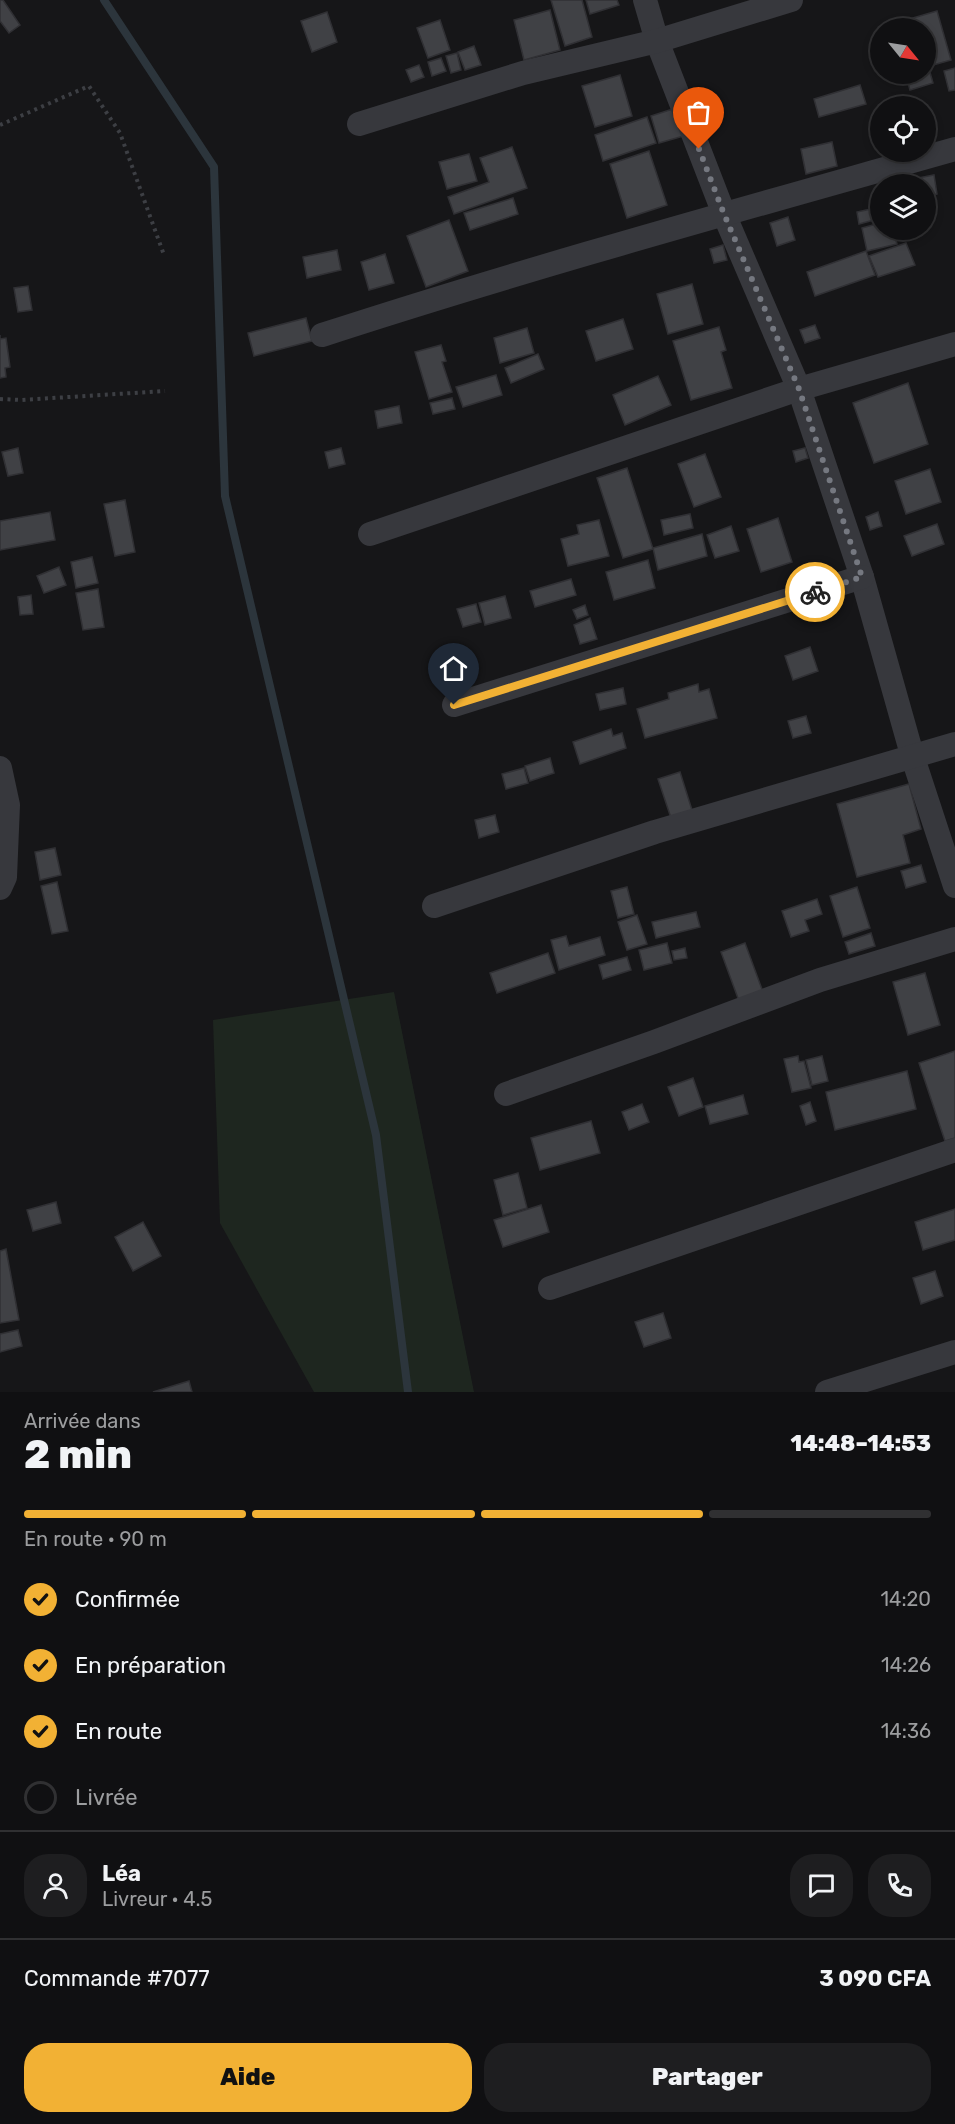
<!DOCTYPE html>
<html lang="fr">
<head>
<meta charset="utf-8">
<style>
	:root { --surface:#101012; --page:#1e1e20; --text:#f1f3f6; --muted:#9c9d9f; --line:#303032; --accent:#f2b134 }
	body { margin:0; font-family:Rubik,sans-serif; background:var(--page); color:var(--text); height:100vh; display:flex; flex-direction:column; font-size:22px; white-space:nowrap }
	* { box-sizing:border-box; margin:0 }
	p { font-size:20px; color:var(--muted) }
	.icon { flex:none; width:33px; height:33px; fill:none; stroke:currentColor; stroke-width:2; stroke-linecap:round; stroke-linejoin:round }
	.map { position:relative; height:1392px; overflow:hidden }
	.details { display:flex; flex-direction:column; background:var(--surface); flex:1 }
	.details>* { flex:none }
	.needle { width:39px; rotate:120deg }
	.tools { position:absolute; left:870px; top:18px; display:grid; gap:12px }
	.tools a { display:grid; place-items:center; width:66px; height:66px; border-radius:50%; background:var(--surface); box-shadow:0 3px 9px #0003,0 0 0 2px var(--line); font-size:30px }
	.pin { position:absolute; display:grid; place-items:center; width:51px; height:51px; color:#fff; margin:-62px -26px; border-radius:50% 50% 50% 0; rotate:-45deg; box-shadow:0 0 6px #0007 }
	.pin .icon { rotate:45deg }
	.courier { position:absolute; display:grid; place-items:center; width:60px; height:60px; margin:-30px; border:4px solid #f2b134; border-radius:50%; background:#fff; color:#222; box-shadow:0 2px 8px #0007 }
	.headline em { font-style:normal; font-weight:800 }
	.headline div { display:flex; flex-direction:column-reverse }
	.headline { display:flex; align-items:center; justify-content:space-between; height:102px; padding:0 24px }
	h1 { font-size:39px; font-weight:800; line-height:45px }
	.bar { display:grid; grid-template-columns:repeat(4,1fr); gap:9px 6px; align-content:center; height:72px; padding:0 24px }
	.bar i { height:8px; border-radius:4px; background:var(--line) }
	.bar .active { background:var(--accent) }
	.bar p { grid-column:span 4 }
	.line { display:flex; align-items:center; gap:15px; padding:0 24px; border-top:2px solid var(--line) }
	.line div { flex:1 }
	.round { display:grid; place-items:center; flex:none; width:63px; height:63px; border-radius:24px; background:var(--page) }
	ol { padding:0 24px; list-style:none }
	li { display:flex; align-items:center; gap:18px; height:66px }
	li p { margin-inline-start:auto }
	li .icon { padding:6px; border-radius:50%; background:var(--accent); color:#111; stroke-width:4 }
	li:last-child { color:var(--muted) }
	li i { width:33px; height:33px; border:3px solid var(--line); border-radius:50% }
	.action { display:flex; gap:12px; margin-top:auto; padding:12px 24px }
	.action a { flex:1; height:69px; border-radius:24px; background:var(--accent); color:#111; font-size:24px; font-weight:800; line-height:69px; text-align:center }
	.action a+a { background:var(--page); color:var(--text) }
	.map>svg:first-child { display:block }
</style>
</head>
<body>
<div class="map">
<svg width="955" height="1392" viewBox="0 0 955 1392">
	<rect width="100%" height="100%" fill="#161618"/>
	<polygon fill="#1e261f" points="394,992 474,1392 314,1392 220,1223 213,1020"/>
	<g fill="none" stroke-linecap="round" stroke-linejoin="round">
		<polyline stroke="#2c353c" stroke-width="8" points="104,0 214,167 225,496 376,1135 408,1392"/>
	</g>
	<g fill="#404145" stroke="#303034" stroke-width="1.5">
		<polygon points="0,0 3,0 20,25 9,33 0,21"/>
		<polygon points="551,0 582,0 592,37 565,46"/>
		<polygon points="586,0 617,0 619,5 590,14"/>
		<polygon points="550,10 560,50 524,60 514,20"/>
		<polygon points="937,11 951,60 926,67 926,28 882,28 882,27"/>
		<polygon points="327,12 337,42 312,52 301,21"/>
		<polygon points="440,20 450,50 428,58 417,28"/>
		<polygon points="474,46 481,65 465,70 458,52"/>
		<polygon points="457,53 461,70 451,73 446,56"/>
		<polygon points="441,58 446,71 432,76 428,62"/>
		<polygon points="419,65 424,77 411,82 406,70"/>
		<polygon points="955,68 955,90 949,91 944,71"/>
		<polygon points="929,69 933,83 910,90 906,76 926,74 926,70"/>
		<polygon points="620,75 632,116 595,127 582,86"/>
		<polygon points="860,85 866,104 819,117 814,99"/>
		<polygon points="679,107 687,135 659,143 651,116"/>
		<polygon points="647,117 656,143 603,161 595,135"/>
		<polygon points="832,142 837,166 806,174 801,149"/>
		<polygon points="512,147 527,188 454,214 448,197 489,182 480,158"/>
		<polygon points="649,151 667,205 627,218 610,164"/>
		<polygon points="469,154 477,181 447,189 439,162"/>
		<polygon points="934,175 937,194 926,197 926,184 920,184 918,178"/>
		<polygon points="513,198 518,214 470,230 464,213"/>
		<polygon points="871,209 874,220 859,224 857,212"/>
		<polygon points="788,217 795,240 777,246 770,223"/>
		<polygon points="449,220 468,271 426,287 407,236"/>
		<polygon points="880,223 880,230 893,230 897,244 867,251 862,228"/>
		<polygon points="906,243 915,265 878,277 869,256"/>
		<polygon points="723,245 727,260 714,263 710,249"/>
		<polygon points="337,250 341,270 307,278 303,257"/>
		<polygon points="866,251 875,275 815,296 807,272"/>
		<polygon points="385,254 394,283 369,290 361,262"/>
		<polygon points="692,284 703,324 668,334 657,294"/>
		<polygon points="28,286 32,310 18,312 14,288"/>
		<polygon points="306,318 312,341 254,356 248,333"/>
		<polygon points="623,319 633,349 596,361 586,331"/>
		<polygon points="815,325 820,338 805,343 800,330"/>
		<polygon points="719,327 726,350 721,352 732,388 691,400 673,341"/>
		<polygon points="527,328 534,353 500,363 494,338"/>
		<polygon points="0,335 0,339 6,338 10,367 5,368 6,377 0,378"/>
		<polygon points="441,345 446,361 442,362 452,392 429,399 415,352"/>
		<polygon points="538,354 544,369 511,383 505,368"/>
		<polygon points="496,375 502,395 463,407 456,387"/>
		<polygon points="658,376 671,405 625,425 613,395"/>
		<polygon points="908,383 928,444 874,463 853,403"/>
		<polygon points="452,398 455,409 433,414 430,403"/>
		<polygon points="399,406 402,423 378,428 375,411"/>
		<polygon points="18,448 23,473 8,476 2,452"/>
		<polygon points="341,448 345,464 329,468 325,452"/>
		<polygon points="805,448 808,458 796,462 793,451"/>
		<polygon points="705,454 721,497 694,507 678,464"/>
		<polygon points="627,468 653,549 623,558 597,478"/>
		<polygon points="930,469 941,502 906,514 895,481"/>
		<polygon points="125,500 135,552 115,556 104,504"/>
		<polygon points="50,512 55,540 0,550 0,521"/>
		<polygon points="878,512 882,526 870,530 866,517"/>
		<polygon points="690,514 693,528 664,535 661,520"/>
		<polygon points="778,518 792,562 761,572 747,529"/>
		<polygon points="599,520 609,556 568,566 561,539 579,534 577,525"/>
		<polygon points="937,524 944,544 912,556 904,536"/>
		<polygon points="731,526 739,551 715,558 707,535"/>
		<polygon points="702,534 707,556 658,570 653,548"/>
		<polygon points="92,557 98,583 76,588 71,562"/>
		<polygon points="648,560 655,588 614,600 606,572"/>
		<polygon points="59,567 66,585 44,593 37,576"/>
		<polygon points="571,579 576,595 535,607 530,591"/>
		<polygon points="98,589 104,627 83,630 76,593"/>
		<polygon points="31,595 33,614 20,615 18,597"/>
		<polygon points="505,596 511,618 485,625 479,603"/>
		<polygon points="476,604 481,622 463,627 457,609"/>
		<polygon points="585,605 588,615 577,619 573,610"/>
		<polygon points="590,618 597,639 580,644 574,625"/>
		<polygon points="810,647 818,671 793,680 785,656"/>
		<polygon points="698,684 699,692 709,689 717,718 645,738 637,709 669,699 668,693"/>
		<polygon points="623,688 626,704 600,710 596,694"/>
		<polygon points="806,716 811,733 793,738 788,721"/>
		<polygon points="611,729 613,736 622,733 626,748 580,764 573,742"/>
		<polygon points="550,758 554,773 530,781 525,766"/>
		<polygon points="524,768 528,783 506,789 502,774"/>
		<polygon points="680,772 692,810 671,818 658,779"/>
		<polygon points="909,784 921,829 903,835 910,863 857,877 837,804"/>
		<polygon points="495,815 499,832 479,838 475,820"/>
		<polygon points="55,848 61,875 40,880 35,852"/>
		<polygon points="921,865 926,882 906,888 901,871"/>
		<polygon points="57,882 68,931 52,934 41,886"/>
		<polygon points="627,887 634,914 618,918 611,891"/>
		<polygon points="857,887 870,928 843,937 830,896"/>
		<polygon points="817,899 822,914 805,920 809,931 791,937 782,911"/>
		<polygon points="696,912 700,927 656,938 652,922"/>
		<polygon points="637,915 647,944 627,950 618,922"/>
		<polygon points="871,933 875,946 849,954 845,942"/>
		<polygon points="566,936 569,946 600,937 605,955 559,970 551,940"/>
		<polygon points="667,943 672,963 644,970 639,950"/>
		<polygon points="745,943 763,992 739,1001 721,952"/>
		<polygon points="685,948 687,958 674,960 672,951"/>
		<polygon points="548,953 555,973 497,993 490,973"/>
		<polygon points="627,957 631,970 603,979 599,965"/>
		<polygon points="925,973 940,1025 908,1035 893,982"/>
		<polygon points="955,1051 955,1138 945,1141 919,1063"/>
		<polygon points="798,1056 799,1062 804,1061 811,1088 792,1092 784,1059"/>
		<polygon points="822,1056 828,1081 812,1085 806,1060"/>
		<polygon points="907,1071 916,1109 835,1130 826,1092"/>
		<polygon points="693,1078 703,1107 679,1116 668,1087"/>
		<polygon points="743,1095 748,1114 710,1124 705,1106"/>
		<polygon points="810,1102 816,1121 806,1125 800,1106"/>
		<polygon points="642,1104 649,1122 629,1130 622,1112"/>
		<polygon points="591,1121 600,1153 540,1170 531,1138"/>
		<polygon points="518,1173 527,1208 503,1215 494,1180"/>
		<polygon points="56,1202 61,1223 33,1231 27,1210"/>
		<polygon points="541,1205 549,1232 503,1247 494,1220"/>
		<polygon points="955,1209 955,1240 923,1250 915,1222"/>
		<polygon points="143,1222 161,1256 133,1271 115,1237"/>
		<polygon points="6,1249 19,1320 0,1323 0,1251"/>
		<polygon points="935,1271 943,1296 921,1304 913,1278"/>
		<polygon points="663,1313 671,1338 644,1347 635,1322"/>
		<polygon points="18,1330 22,1346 0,1352 0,1334"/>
		<polygon points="189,1381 192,1392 153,1392"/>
	</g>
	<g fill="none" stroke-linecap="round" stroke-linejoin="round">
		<g stroke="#3d3f44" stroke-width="4" stroke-dasharray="3 4.5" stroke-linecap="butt">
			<polyline points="0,125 89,86 120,133 164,255"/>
			<polyline points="0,399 21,400 165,391"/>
		</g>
		<g stroke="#37383d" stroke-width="24">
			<polyline points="645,0 657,41 724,214 799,389 862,577 913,758 955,886"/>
			<polyline points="359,124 523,73 657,41 791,0"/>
			<path d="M322 335C531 267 743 209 955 149"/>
			<polyline points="370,534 799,389 955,344"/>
			<polyline points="454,705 862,577"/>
			<polyline points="0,768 8,805 5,877 0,888"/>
			<polyline points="434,906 655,832 955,744"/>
			<polyline points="506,1094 654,1042 820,980 955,939"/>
			<polyline points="550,1288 955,1150"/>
			<polyline points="827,1392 955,1352"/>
		</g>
	</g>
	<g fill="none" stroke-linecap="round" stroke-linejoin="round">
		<polyline stroke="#757880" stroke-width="6" stroke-dasharray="0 10.8" points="699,149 724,214 799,389 862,577 815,592"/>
		<polyline stroke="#f2b134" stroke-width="8" points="454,705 815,592"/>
	</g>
</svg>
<div class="tools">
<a><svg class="needle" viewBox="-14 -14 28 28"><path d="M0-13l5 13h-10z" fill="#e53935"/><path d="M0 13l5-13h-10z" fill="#9c9d9f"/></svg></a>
<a><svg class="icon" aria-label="locate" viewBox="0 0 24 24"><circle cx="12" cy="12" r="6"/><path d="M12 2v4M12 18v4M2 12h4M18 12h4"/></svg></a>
<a><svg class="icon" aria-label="layers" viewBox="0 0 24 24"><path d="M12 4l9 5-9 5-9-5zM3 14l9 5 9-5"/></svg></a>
</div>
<div class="pin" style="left:699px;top:149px;background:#ea580c"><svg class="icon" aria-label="bag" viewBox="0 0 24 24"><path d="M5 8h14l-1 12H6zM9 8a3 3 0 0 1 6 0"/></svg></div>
<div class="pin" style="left:454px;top:705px;background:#1f2937"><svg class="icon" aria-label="home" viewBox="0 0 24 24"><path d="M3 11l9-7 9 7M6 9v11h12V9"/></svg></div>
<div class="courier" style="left:815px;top:592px"><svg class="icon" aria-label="bike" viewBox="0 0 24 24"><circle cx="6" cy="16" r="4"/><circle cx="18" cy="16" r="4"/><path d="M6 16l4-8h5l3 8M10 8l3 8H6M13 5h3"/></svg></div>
</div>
<section class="details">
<div class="headline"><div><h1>2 min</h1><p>Arrivée dans</p></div><em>14:48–14:53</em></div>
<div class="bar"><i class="active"></i><i class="active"></i><i class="active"></i><i></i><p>En route · 90 m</p></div>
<ol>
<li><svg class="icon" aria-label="check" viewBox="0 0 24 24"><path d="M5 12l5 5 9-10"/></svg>Confirmée<p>14:20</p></li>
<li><svg class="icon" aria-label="check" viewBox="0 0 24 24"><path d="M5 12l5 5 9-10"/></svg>En préparation<p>14:26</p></li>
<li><svg class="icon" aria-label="check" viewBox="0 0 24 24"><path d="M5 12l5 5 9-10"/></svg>En route<p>14:36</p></li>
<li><i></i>Livrée</li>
</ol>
<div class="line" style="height:108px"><a class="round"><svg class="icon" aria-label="person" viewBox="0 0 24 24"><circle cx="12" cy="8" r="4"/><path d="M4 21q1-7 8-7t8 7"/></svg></a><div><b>Léa</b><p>Livreur · 4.5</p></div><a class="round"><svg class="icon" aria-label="chat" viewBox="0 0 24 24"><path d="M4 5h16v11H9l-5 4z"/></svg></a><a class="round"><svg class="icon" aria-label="phone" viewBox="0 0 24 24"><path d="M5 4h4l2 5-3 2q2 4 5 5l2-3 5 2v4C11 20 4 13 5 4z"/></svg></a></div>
<div class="line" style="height:78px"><div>Commande #7077</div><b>3 090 CFA</b></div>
<div class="action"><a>Aide</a><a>Partager</a></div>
</section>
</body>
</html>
